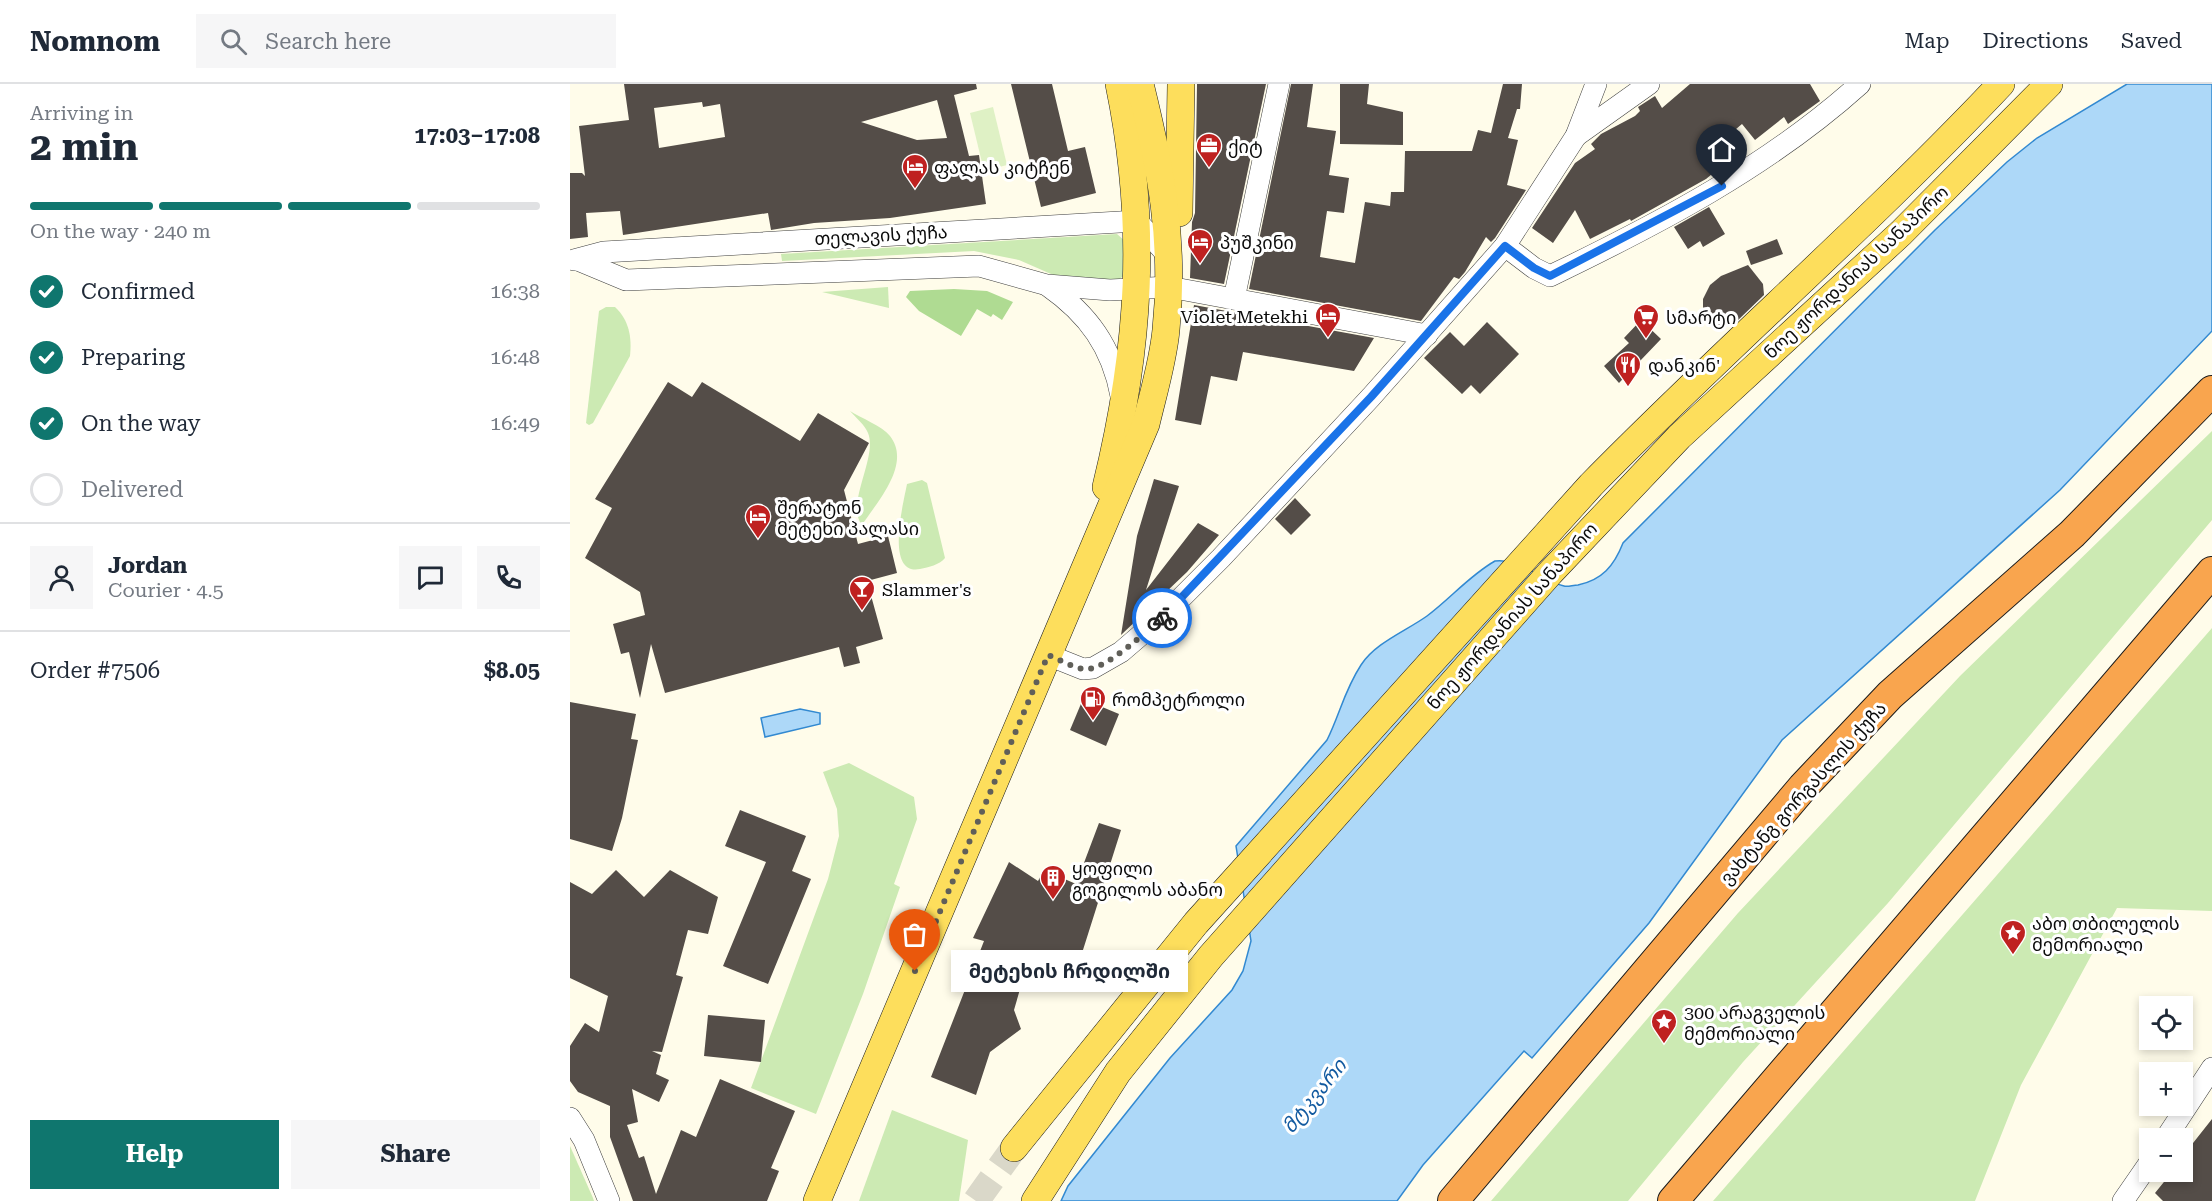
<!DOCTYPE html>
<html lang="en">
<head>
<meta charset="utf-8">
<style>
	:root { --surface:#fff; --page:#f6f6f7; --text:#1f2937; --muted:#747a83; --line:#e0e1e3; --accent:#0f766e }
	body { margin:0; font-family:"Roboto Serif","Noto Sans Georgian",serif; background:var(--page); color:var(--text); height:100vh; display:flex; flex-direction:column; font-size:22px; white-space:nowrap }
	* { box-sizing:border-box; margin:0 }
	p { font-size:20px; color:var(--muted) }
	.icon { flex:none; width:33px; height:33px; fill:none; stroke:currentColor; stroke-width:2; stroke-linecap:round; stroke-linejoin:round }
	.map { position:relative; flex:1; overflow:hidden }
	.sheet { display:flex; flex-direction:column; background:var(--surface); width:570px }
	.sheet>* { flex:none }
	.buttons { position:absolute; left:1569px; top:912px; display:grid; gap:12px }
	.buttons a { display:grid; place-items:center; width:54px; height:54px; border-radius:0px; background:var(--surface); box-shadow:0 3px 9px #0003; font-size:30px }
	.pin { position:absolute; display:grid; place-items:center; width:51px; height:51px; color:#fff; margin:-62px -26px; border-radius:50% 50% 50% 0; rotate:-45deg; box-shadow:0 0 6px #0007 }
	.pin .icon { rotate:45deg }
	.courier { position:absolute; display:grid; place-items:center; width:60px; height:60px; margin:-30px; border:4px solid #1a73e8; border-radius:50%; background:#fff; color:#222; box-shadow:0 2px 8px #0007 }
	.bubble { position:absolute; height:42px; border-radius:0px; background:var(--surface); box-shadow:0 3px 9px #0003; font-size:20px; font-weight:700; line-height:42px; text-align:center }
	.overview em { font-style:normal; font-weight:700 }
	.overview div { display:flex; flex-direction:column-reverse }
	.overview { display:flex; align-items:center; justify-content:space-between; height:102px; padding:0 30px }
	h1 { font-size:39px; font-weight:700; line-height:45px }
	.bar { display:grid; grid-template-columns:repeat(4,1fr); gap:9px 6px; align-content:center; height:72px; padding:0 30px }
	.bar i { height:8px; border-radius:4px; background:var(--line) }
	.bar .active { background:var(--accent) }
	.bar p { grid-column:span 4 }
	.line { display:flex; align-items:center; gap:15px; padding:0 30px; border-top:2px solid var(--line) }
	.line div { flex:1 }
	.round { display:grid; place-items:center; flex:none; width:63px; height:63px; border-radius:0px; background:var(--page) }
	ol { padding:0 30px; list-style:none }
	li { display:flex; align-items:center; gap:18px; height:66px }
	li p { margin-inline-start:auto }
	li .icon { padding:6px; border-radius:50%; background:var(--accent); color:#fff; stroke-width:4 }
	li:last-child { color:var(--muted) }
	li i { width:33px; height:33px; border:3px solid var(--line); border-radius:50% }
	.button { display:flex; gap:12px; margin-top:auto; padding:12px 30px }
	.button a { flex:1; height:69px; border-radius:0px; background:var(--accent); color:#fff; font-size:24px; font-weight:700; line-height:69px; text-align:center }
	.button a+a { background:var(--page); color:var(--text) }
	header { display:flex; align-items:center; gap:36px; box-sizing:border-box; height:84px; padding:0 30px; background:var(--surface); border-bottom:2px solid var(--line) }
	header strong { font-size:28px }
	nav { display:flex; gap:33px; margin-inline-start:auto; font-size:21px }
	.search { width:420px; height:54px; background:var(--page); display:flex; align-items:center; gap:15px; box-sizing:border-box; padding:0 21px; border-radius:0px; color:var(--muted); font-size:22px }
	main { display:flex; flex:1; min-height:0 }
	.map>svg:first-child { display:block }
</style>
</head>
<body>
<header>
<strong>Nomnom</strong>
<div class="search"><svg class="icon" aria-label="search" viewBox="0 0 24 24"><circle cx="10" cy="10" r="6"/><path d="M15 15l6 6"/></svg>Search here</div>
<nav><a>Map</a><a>Directions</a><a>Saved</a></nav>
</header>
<main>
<section class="sheet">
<div class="overview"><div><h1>2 min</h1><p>Arriving in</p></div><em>17:03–17:08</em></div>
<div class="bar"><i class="active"></i><i class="active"></i><i class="active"></i><i></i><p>On the way · 240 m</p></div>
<ol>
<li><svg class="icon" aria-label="check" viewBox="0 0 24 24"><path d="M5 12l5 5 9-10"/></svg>Confirmed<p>16:38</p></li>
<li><svg class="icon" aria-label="check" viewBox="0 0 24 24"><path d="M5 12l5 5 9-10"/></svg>Preparing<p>16:48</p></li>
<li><svg class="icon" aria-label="check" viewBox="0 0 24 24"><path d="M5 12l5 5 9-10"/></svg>On the way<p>16:49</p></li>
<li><i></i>Delivered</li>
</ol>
<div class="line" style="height:108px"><a class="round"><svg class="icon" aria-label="person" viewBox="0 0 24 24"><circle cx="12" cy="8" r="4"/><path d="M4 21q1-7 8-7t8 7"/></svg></a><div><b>Jordan</b><p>Courier · 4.5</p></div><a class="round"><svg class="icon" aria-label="chat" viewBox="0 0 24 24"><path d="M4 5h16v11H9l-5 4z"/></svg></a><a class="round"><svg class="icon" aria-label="phone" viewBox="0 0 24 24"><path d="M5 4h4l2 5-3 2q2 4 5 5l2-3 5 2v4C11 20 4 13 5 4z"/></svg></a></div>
<div class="line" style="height:78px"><div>Order #7506</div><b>$8.05</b></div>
<div class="button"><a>Help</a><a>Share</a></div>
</section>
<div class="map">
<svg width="1642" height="1117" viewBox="0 0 1642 1117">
	<rect width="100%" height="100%" fill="#fffcea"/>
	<g fill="#cceab3">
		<polygon points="547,150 555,157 555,191 548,196 497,197 449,176 404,167 212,177 211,170"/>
		<polygon points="318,203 319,224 252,208"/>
		<path d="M36 223H45C59 236 62 253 60 272L23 339 19 341 16 339 29 227Z"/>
		<path d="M280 327C291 334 312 342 320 352 342 380 307 418 292 441 275 420 308 373 298 349 295 341 285 333 280 327Z"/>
		<polygon points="1642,347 1642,436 1318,819 1173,978 1058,1117 921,1117 1168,829 1390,592"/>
		<path d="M352 396 357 399 375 474C369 481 359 483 350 485 314 492 334 417 337 400Z"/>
		<polygon points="1642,544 1642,827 1547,824 1451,1001 1405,1117 1143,1117"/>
		<polygon points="279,679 344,713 347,735 324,800 330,803 293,910 246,1030 181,1004 258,795 269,752 267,725 253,688"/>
		<polygon points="322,1026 398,1056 389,1117 289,1117"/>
		<polygon points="0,1062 23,1114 24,1117 0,1117"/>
	</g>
	<polygon fill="#afdb92" points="384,205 417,207 443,218 432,236 423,230 421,233 407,225 391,252 349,227 336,213 340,207"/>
	<polygon fill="#dff1c5" points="423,23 437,81 414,87 400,29"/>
	<g fill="#add8f8" stroke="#3289d1" stroke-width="1.5">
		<path d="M1557 0H1642V247L1490 406 1212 656 1079 839 962 974 954 967 853 1081 827 1117H491L498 1102 600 974 662 906 673 887 681 857 666 762 757 656C770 630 774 607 791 581 805 559 836 547 857 532 880 515 900 491 925 477 951 474 969 496 994 502 998 503 1003 501 1008 501 1032 496 1044 482 1053 459L1365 146 1437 78 1467 54Z"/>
		<polygon points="230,625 250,629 250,640 195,653 191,634"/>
	</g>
	<g fill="#544d48" fill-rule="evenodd">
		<path d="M54 0H406L407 5 384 11 399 72 409 71 416 120 320 134 244 139 201 146 198 129 53 151 50 127 16 129 18 153 0 155V89H12L15 92 9 42 59 36ZM367 16 377 54 347 56 291 38ZM132 18 133 23 150 20 155 53 89 64 84 24Z"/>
		<polygon points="441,0 482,0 498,67 515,63 526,109 471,123"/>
		<polygon points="627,0 696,0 654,200 620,194 622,138 625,129"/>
		<polygon points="721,0 743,0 737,43 766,47 759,91 779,94 774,129 757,127 750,173 785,179 795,118 820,122 821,108 834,108 835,67 902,67 908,46 921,49 933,0 952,0 950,25 947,25 938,54 948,56 937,101 956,106 925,154 921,158 916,153 895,188 889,195 884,193 851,237 679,205"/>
		<polygon points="770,0 799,0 797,20 833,28 833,61 770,60"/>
		<polygon points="1120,0 1240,0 1250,17 1218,40 1214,33 1185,56 1172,40 1147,61 1159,76 1136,95 1061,137 1060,135 1020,155 1005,126 983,159 962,144 1005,79 1025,65 1021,60 1031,50 1065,32 1070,27 1068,23 1085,12 1092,24"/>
		<polygon points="1139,123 1155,150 1133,163 1130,157 1118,165 1104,143"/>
		<polygon points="1207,155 1213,170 1181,181 1176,167"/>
		<polygon points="1178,181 1193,200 1194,211 1163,241 1155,243 1139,237 1133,227 1133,215 1140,201 1151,192"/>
		<polygon points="624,221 804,254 784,287 673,268 667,297 641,292 631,341 605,336"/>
		<polygon points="1071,236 1091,255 1049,299 1034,282 1059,259 1054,254"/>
		<polygon points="917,238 949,270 910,310 901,301 892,310 854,274 880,248 894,262"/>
		<polygon points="98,298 122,313 132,298 230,357 248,329 299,359 274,406 288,460 318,452 327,489 297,497 313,555 286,563 290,579 274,583 269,563 95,609 81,560 70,614 59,568 51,570 43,540 75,531 70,508 15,474 42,424 25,415"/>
		<polygon points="584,395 609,402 576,506 628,439 649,451 617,488 551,551 567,452"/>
		<polygon points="725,414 741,431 721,451 705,435"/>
		<polygon points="513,615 549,630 536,662 500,646"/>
		<polygon points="0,618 66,630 61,655 68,656 52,734 42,767 0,755"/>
		<polygon points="170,726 236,752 222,787 241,795 198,900 153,882 196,778 155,762"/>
		<polygon points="529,739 551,746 506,888 459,874 444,926 451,945 420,968 406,1011 361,993 414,857 403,854 439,778 468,797 474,786 506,800"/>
		<polygon points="46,786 74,813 100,786 148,813 138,850 118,846 106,891 113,893 92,968 82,967 91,971 86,990 99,996 89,1018 62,1005 68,1038 57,1041 69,1074 74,1072 86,1110 111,1046 126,1053 150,995 225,1027 201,1084 209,1087 197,1117 63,1117 40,1053 40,1022 8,1008 0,997 0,962 15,939 29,948 38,912 0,894 0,798 22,810"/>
		<polygon points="138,931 195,936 191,978 134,972"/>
		<polygon points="1642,1035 1642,1117 1593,1117 1585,1109 1602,1088 1612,1088 1612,1073"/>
	</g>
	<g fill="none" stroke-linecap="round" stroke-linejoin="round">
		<polyline stroke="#dad8c9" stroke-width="27" stroke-dasharray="27 14" stroke-linecap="butt" points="406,1117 444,1064"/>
		<defs>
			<g id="minor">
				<polyline points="1006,52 1079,0"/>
				<path d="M935 162 964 184 980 192C1090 139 1199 82 1290 0"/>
				<polyline points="4,176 34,168 567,137 600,174"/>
				<polyline points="8,176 56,196 409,182 477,201 540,206 599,203 857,251"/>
				<path d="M478 202C518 230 542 263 551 312"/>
				<polyline points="664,215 709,0"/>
				<polyline points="478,571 513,585 523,584 551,568 593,532 651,474 801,313 935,162 1006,52 1026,0"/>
				<polyline points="0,1034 14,1056 39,1117"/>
				<polyline points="1596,1054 1642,984"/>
				<polyline points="1553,1117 1580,1078"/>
			</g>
			<g id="major">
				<polyline points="609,129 611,0"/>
				<path d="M536 403C570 264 578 141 549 0"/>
				<path d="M444 1064 626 839 1021 401C1155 264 1300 139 1431 0"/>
				<path d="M247 1117 576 340C583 310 593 278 596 246 605 158 591 85 570 0"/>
				<polyline points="465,1117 548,988 641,872 980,489 1109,353 1331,149 1479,0"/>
			</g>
			<g id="highway">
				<polyline points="883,1117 1233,703 1320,611 1502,450 1642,307"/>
				<polyline points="1103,1117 1642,488"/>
			</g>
		</defs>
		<use href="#minor" stroke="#3e3e3e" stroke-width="22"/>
		<use href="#major" stroke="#1c1c1c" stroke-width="28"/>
		<use href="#highway" stroke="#1c1c1c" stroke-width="32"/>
		<use href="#minor" stroke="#fff" stroke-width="21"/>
		<use href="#major" stroke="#fdde5c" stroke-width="27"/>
		<use href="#highway" stroke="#f9a54e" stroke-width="30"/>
	</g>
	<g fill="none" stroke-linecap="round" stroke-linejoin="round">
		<path stroke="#605f59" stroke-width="6" stroke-dasharray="0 10.8" d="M345 887 478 571C489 575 502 583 513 585 535 588 576 547 592 534"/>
		<polyline stroke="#1a73e8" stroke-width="8" points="592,534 801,313 935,162 964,184 980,192 1152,102"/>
	</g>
	<defs>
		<symbol id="office-pin" viewBox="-11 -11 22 30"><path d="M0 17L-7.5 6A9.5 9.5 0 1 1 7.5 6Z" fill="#bf2120" stroke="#fff"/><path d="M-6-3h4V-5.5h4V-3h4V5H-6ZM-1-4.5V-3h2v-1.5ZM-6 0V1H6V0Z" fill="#fff"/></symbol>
		<symbol id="hotel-pin" viewBox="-11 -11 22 30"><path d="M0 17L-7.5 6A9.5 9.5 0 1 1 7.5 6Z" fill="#bf2120" stroke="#fff"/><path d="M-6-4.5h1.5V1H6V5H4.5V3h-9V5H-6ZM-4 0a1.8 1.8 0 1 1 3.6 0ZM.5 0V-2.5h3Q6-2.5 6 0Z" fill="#fff"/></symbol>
		<symbol id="supermarket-pin" viewBox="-11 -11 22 30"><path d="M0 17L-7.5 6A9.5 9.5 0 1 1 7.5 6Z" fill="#bf2120" stroke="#fff"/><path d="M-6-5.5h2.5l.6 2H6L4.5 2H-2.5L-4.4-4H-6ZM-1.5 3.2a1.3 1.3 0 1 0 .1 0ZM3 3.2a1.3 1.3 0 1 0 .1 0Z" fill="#fff"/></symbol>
		<symbol id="restaurant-pin" viewBox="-11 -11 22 30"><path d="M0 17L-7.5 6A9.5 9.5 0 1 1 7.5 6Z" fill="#bf2120" stroke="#fff"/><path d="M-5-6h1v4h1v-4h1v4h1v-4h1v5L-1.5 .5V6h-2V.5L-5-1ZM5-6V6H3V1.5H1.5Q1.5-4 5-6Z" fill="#fff"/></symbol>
		<symbol id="bar-pin" viewBox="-11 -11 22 30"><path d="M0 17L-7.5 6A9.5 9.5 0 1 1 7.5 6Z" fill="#bf2120" stroke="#fff"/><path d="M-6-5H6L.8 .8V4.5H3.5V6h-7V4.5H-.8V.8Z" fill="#fff"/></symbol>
		<symbol id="fuel-pin" viewBox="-11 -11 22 30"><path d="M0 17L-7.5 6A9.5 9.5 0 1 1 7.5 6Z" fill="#bf2120" stroke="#fff"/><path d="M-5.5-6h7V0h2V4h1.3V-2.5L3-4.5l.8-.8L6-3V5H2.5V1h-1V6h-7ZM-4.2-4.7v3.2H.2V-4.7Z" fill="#fff"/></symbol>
		<symbol id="building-pin" viewBox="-11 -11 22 30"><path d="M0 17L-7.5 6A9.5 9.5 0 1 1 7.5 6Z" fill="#bf2120" stroke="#fff"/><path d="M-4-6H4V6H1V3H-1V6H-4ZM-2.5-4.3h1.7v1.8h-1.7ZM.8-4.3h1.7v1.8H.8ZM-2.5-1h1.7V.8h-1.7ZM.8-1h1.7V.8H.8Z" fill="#fff"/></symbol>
		<symbol id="sight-pin" viewBox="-11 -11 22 30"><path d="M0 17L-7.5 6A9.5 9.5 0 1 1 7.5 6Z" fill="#bf2120" stroke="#fff"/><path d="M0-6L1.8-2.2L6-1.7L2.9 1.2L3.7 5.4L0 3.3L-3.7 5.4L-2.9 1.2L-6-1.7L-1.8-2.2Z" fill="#fff"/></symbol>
	</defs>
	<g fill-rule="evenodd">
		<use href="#office-pin" x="624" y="47" width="30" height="40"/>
		<use href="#hotel-pin" x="330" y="68" width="30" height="40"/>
		<use href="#hotel-pin" x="615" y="143" width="30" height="40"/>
		<use href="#hotel-pin" x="743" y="217" width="30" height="40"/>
		<use href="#supermarket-pin" x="1061" y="218" width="30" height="40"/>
		<use href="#restaurant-pin" x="1043" y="266" width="30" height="40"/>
		<use href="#hotel-pin" x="173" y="418" width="30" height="40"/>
		<use href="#bar-pin" x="277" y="490" width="30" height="40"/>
		<use href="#fuel-pin" x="508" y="600" width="30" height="40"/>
		<use href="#building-pin" x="468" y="779" width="30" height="40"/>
		<use href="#sight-pin" x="1428" y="834" width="30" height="40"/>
		<use href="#sight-pin" x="1079" y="923" width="30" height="40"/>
	</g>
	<g text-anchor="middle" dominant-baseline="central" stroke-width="6" stroke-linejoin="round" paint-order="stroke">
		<g font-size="18" fill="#0b0b0b" stroke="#fff" text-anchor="start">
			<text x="658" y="62">ქიტ</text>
			<text x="364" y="83">ფალას კიტჩენ</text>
			<text x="650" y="158">პუშკინი</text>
			<text x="738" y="232" text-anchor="end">Violet Metekhi</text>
			<text x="1096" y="233">სმარტი</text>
			<text x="1078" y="281">დანკინ'</text>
			<text x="207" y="423">შერატონ<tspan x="207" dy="21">მეტეხი პალასი</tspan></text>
			<text x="312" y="505">Slammer's</text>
			<text x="542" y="615">რომპეტროლი</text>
			<text x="502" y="784">ყოფილი<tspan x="502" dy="21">გოგილოს აბანო</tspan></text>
			<text x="1462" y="839">აბო თბილელის<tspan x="1462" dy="21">მემორიალი</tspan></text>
			<text x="1114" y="928">300 არაგველის<tspan x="1114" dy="21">მემორიალი</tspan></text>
		</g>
		<g font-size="18" fill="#0b0b0b" stroke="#fff">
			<text transform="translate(311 151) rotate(-3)">თელავის ქუჩა</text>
			<text transform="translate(1286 188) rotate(-43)">ნოე ჟორდანიას სანაპირო</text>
			<text transform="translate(942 532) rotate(-48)">ნოე ჟორდანიას სანაპირო</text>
			<text transform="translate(1233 709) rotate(-48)">ვახტანგ გორგასლის ქუჩა</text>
		</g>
		<g font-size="20" font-style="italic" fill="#125aa0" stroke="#fff">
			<text transform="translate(744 1012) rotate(-51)">მტკვარი</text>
		</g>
	</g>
</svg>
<div class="buttons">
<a><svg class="icon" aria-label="locate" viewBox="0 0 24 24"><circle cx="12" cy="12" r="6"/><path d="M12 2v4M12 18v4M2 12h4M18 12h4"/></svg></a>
<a>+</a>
<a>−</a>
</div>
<div class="pin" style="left:345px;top:887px;background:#ea580c"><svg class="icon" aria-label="bag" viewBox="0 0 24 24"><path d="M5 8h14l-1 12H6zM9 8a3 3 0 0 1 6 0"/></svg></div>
<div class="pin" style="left:1152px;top:102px;background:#1f2937"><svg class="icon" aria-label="home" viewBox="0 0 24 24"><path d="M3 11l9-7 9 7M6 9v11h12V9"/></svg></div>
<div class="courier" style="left:592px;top:534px"><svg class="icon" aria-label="bike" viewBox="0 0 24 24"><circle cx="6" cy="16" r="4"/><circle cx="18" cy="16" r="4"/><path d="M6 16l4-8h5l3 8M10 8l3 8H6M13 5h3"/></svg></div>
<div class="bubble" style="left:381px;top:866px;width:237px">მეტეხის ჩრდილში</div>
</div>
</main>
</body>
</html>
